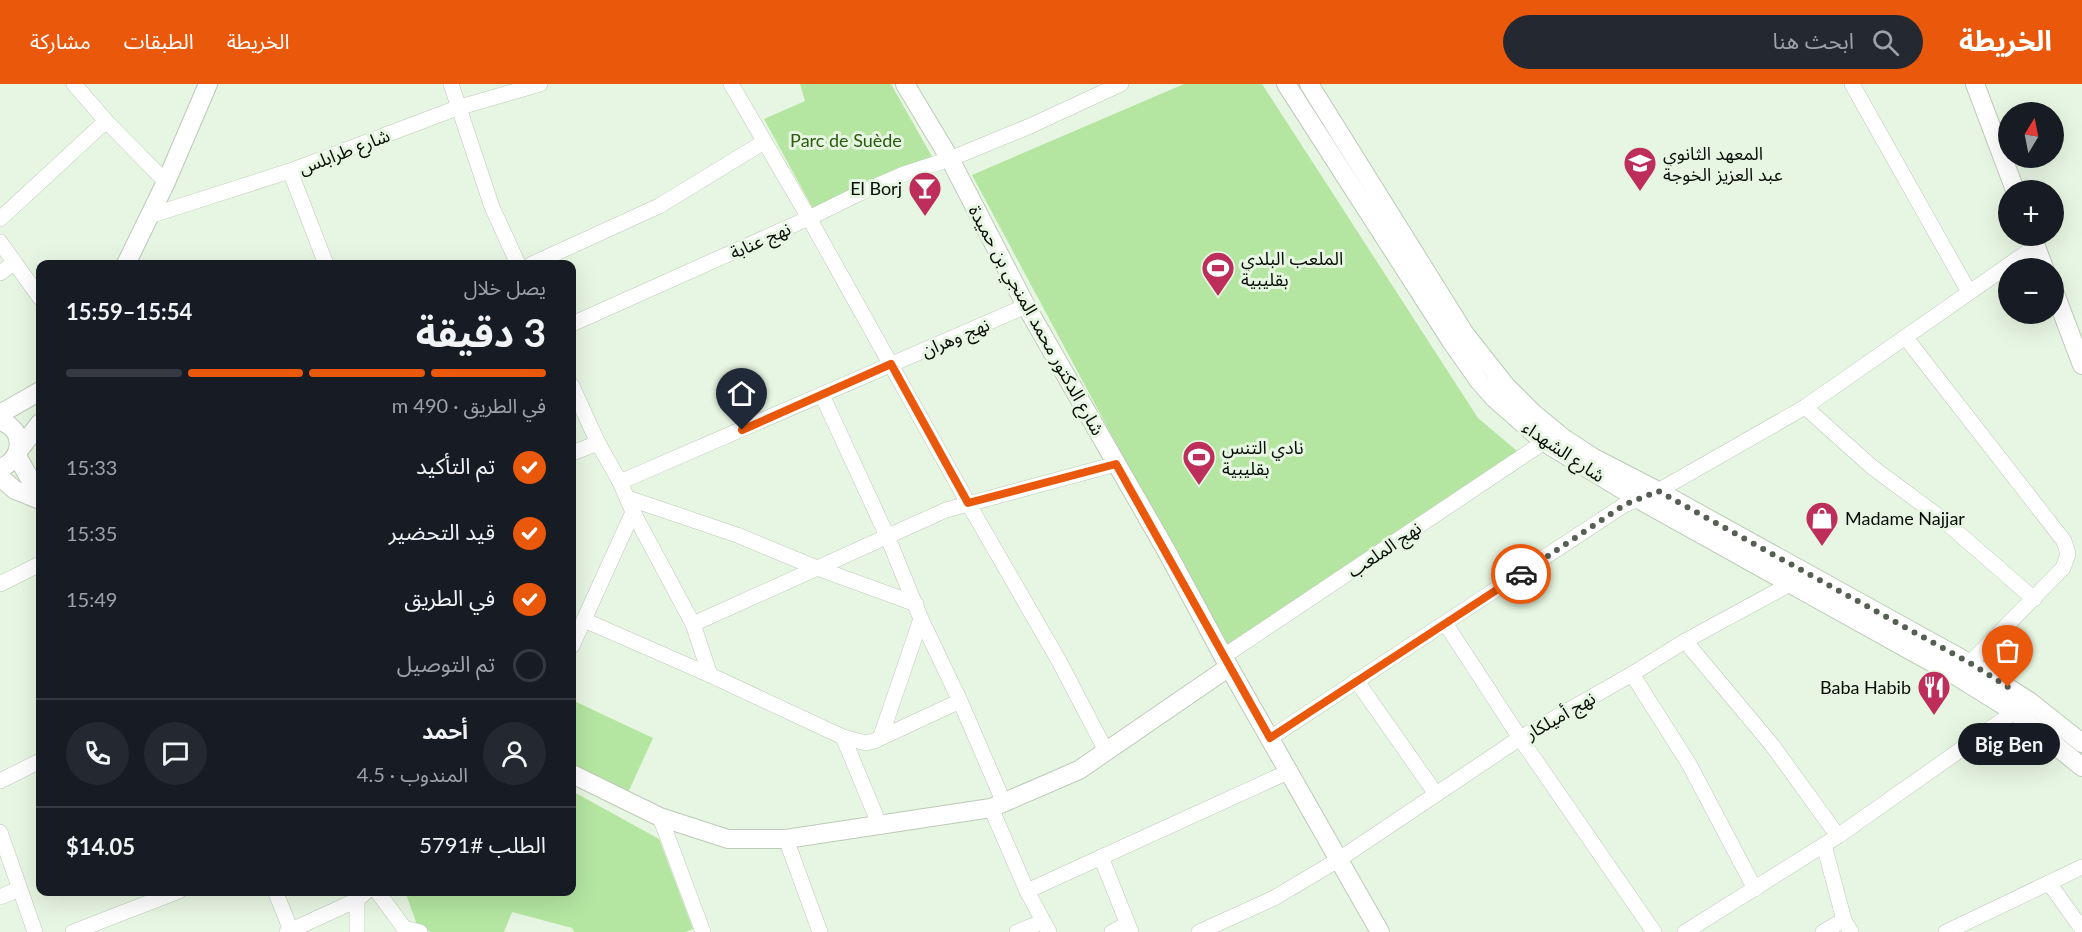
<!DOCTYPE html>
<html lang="ar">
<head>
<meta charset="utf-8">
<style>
	:root { --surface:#171b24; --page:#242831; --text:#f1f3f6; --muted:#9ea1a6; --line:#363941; --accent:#ea580c }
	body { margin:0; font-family:Lato,"Noto Sans Arabic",sans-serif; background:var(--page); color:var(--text); direction:rtl; height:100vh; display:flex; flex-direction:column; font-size:22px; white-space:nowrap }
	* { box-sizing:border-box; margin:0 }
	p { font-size:20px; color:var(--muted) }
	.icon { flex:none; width:33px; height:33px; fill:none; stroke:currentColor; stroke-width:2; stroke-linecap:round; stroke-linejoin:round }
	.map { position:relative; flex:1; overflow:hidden; direction:ltr }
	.panel { position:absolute; left:36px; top:176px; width:540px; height:636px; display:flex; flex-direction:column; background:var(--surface); border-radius:12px; box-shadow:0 6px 24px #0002; direction:rtl }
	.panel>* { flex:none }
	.needle { width:39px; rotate:10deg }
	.fabs { position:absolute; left:1998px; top:18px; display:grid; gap:12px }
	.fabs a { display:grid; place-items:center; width:66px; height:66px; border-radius:50%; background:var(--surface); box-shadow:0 6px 24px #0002; font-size:30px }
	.pin { position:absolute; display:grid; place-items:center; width:51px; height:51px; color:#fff; margin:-62px -26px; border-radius:50% 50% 50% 0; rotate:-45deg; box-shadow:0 0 6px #0007 }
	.pin .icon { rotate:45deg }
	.courier { position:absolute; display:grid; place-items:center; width:60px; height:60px; margin:-30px; border:4px solid #ea580c; border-radius:50%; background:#fff; color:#222; box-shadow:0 2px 8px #0007 }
	.bubble { position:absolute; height:42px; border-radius:21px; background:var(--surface); box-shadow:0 6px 24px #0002; font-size:20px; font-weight:700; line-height:42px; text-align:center; direction:rtl }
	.headline em { font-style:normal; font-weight:700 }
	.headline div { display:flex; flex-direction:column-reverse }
	.headline { display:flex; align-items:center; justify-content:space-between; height:102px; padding:0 30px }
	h1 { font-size:39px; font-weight:700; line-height:45px }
	.bar { display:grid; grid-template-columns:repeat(4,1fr); gap:9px 6px; align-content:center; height:72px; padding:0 30px }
	.bar i { height:8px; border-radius:4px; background:var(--line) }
	.bar .current { background:var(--accent) }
	.bar p { grid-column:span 4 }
	.line { display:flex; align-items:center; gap:15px; padding:0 30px; border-top:2px solid var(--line) }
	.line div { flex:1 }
	.round { display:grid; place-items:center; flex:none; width:63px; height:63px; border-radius:32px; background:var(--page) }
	ol { padding:0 30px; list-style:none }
	li { display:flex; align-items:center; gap:18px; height:66px }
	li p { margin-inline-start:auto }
	li .icon { padding:6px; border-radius:50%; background:var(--accent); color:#fff; stroke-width:4 }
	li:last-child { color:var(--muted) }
	li i { width:33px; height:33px; border:3px solid var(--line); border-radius:50% }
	header { display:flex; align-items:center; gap:36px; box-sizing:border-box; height:84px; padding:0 30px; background:var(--accent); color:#fff }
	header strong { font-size:28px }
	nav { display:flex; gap:33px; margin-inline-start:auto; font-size:21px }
	.search { width:420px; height:54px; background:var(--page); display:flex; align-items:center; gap:15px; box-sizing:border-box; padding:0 21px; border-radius:33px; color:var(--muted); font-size:22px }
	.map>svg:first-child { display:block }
</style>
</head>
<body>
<header>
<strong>الخريطة</strong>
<div class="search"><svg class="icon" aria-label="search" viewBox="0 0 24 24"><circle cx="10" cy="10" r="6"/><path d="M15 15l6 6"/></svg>ابحث هنا</div>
<nav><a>الخريطة</a><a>الطبقات</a><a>مشاركة</a></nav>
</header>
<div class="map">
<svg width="2082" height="848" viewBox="0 0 2082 848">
	<rect width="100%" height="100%" fill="#e7f6e2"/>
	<g fill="#b4e6a1">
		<polygon points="800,0 891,0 935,78 817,132 764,35 805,17"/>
		<polygon points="1184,0 1262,0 1478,334 1523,372 1227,566 972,91"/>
		<polygon points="572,616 653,654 626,713 572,686"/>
		<polygon points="572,707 659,755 693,845 685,848 574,848 572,844 512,828 504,848 432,848 418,844 405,807 572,807"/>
	</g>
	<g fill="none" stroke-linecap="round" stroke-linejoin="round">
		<defs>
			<g id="minor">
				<polyline points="74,0 106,37 166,98"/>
				<polyline points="451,0 492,123 518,180"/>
				<polyline points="731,0 809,134 968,419 1059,577 1106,667"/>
				<polyline points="1852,0 1969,208"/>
				<polyline points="290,87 326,180"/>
				<polyline points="149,132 290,87 457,24 540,0"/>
				<polyline points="0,135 106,37"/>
				<polyline points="0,158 40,214"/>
				<polyline points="532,180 659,122 764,58"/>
				<polyline points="0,189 14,179"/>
				<polyline points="572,240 809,134 860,109 904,90 950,75 1030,42 1121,0"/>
				<polyline points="1906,254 2064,457 2068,470 2063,484 1963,586"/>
				<polyline points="572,302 598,359 620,398 633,428 693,540 710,591 843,653 866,659 874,657 960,617"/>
				<polyline points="822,311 888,454 921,535 960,617 1004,719"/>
				<polyline points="1805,323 1872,383 1941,434 2034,515"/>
				<polyline points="572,369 598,359"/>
				<polyline points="620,398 1026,222"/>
				<polyline points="628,414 737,451 817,484 916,520"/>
				<polyline points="0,500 40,480"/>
				<polyline points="584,536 710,591"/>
				<polyline points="1445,539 1520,654 1654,848"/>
				<polyline points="693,540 946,426 1116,380"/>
				<polyline points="1685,557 1772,661 1838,752"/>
				<polyline points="572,562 633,428"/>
				<polyline points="1224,572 1544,358"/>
				<polyline points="1632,590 1689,680 1755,805"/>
				<polyline points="1356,596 1436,710"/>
				<polyline points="881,652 921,535"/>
				<polyline points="843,653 880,742"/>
				<polyline points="1270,654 1624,421 1658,407 1805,323 2036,162"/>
				<polyline points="0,697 40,677"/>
				<polyline points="991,724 1027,807 1049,848"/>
				<polyline points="660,733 703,848"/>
				<polyline points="0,748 35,848"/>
				<polyline points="786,755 820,848"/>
				<polyline points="1824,761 1844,836 1851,848"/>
				<polyline points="1101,773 1131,848"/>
				<polyline points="2049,799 2082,845"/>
				<polyline points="275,807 291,846"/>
				<polyline points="377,807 404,844 420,848"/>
				<polyline points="1027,807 1290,687"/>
				<polyline points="0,813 19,805"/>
				<polyline points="357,816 357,848"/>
				<polyline points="73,848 179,807"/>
				<polyline points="287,848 357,816 367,807"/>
				<polyline points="1017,848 1042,838"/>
				<polyline points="1112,848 1127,840"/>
				<polyline points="1199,848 1274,814 1338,776 1520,654 1632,590 1685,557 1790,500"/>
				<polyline points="1685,848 1838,752 2024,621"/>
				<polyline points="1823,848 1844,836"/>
				<polyline points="1946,848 2082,783"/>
			</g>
			<g id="tertiary">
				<polyline points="905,0 950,75 1026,222 1166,466 1229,583 1380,848"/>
				<polyline points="1286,0 1451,257 1479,297 1494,314 1544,358 1638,415 1958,593 2016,629 2082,683"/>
				<polyline points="1309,0 1465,250 1506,302 1533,329 1562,353 1594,374 1658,407 1969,579 2029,617 2082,659"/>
				<polyline points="1975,0 2015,106"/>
				<polyline points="2032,152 2044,184"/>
				<polyline points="126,180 166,98 208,0"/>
				<polyline points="2054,207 2082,281"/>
				<polyline points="0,330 40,307"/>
				<path d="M0 337C26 345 24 376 0 384"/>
				<polyline points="19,366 40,339"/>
				<polyline points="17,372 40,413"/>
				<polyline points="0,393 15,406 40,416"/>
				<polyline points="572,690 660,733 728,755 786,755 991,724 1079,686 1229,583"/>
			</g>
		</defs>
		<use href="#minor" stroke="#bccab7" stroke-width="16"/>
		<use href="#tertiary" stroke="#bccab7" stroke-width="20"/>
		<use href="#minor" stroke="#fff" stroke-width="15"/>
		<use href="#tertiary" stroke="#fff" stroke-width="18"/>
	</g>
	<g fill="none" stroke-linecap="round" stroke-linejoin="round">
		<polyline stroke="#565f54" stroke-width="6" stroke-dasharray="0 10.8" points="1521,490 1624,421 1658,407 1970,579 2008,603"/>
		<polyline stroke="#ea580c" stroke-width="8" points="742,346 891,280 968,419 1116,380 1270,654 1521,490"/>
	</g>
	<defs>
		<symbol id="school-pin" viewBox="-11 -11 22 30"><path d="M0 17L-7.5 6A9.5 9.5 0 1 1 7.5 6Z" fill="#bd2e5b" stroke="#e7f6e2"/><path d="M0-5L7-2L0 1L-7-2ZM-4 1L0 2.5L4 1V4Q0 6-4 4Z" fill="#fff"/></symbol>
		<symbol id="bar-pin" viewBox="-11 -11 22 30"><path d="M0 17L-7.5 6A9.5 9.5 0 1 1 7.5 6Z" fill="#bd2e5b" stroke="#e7f6e2"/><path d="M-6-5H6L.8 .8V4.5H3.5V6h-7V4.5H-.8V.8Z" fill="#fff"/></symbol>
		<symbol id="stadium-pin" viewBox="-11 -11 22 30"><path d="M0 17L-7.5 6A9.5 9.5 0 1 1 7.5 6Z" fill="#bd2e5b" stroke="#e7f6e2"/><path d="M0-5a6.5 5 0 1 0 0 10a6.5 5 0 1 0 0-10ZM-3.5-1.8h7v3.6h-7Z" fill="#fff"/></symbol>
		<symbol id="shop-pin" viewBox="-11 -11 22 30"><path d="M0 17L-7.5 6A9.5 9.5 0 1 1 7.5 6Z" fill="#bd2e5b" stroke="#e7f6e2"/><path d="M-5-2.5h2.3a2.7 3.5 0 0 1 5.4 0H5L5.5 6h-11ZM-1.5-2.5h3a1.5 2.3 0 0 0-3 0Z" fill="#fff"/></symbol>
		<symbol id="restaurant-pin" viewBox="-11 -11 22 30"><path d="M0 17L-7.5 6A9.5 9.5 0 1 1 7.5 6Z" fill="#bd2e5b" stroke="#e7f6e2"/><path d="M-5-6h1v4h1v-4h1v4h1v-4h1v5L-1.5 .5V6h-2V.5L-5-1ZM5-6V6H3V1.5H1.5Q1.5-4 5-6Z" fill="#fff"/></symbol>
	</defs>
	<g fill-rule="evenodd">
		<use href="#school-pin" x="1621" y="60" width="38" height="52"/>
		<use href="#bar-pin" x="906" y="85" width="38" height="52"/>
		<use href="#stadium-pin" x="1199" y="165" width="38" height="52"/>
		<use href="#stadium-pin" x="1180" y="354" width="38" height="52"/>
		<use href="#shop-pin" x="1803" y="415" width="38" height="52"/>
		<use href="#restaurant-pin" x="1915" y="584" width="38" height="52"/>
	</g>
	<g text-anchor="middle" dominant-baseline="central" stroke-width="6" stroke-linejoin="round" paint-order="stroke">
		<g font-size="18" fill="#285c0c" stroke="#e7f6e2">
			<text x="846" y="56">Parc de Suède</text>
		</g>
		<g font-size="18" fill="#080d07" stroke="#e7f6e2">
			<text transform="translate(344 67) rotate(-21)">شارع طرابلس</text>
			<text transform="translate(760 156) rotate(-24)">نهج عنابة</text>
			<text transform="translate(1037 236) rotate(61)">شارع الدكتور محمد المنجي بن حميدة</text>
			<text transform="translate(955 253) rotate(-23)">نهج وهران</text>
			<text transform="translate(1564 367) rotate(34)">شارع الشهداء</text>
			<text transform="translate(1384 465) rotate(-34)">نهج الملعب</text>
			<text transform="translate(1560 631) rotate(-30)">نهج أميلكار</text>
		</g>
		<g font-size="18" fill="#080d07" stroke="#e7f6e2" text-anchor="start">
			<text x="1663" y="69">المعهد الثانوي<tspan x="1663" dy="21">عبد العزيز الخوجة</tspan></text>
			<text x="902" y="104" text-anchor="end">El Borj</text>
			<text x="1241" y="174">الملعب البلدي<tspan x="1241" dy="21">بقليبية</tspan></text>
			<text x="1222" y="363">نادي التنس<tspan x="1222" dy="21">بقليبية</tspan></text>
			<text x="1845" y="434">Madame Najjar</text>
			<text x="1911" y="603" text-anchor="end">Baba Habib</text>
		</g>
	</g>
</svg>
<div class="fabs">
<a><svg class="needle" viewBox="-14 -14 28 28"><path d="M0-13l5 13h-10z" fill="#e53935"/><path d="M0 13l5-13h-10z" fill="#9ea1a6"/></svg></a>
<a>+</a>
<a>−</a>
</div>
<div class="pin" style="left:2008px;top:603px;background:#ea580c"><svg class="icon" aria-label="bag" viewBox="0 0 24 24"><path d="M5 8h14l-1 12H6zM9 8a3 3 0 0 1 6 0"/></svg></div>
<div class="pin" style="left:742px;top:346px;background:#1f2937"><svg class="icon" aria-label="home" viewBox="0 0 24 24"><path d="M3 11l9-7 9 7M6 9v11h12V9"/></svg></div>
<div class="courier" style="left:1521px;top:490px"><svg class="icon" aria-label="car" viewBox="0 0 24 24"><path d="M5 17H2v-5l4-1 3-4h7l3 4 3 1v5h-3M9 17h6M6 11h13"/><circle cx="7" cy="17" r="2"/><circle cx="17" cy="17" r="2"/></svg></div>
<div class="bubble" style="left:1958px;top:639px;width:102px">Big Ben</div>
<section class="panel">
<div class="headline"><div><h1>3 دقيقة</h1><p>يصل خلال</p></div><em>15:54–15:59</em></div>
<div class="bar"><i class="current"></i><i class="current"></i><i class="current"></i><i></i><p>في الطريق · 490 m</p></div>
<ol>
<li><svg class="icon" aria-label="check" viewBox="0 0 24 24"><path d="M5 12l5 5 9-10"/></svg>تم التأكيد<p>15:33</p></li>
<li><svg class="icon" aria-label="check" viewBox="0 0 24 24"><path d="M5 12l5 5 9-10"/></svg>قيد التحضير<p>15:35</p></li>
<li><svg class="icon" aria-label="check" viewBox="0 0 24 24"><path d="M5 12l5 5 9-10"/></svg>في الطريق<p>15:49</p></li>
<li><i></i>تم التوصيل</li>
</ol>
<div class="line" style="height:108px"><a class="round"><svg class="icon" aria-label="person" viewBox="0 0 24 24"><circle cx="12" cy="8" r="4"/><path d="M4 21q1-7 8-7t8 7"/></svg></a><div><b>أحمد</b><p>المندوب · 4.5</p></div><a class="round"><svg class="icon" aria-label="chat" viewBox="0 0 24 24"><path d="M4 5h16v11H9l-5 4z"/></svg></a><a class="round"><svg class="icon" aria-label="phone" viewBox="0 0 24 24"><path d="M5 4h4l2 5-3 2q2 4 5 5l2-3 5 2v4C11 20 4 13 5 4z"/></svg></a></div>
<div class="line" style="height:78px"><div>الطلب #5791</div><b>$14.05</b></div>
</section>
</div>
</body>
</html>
